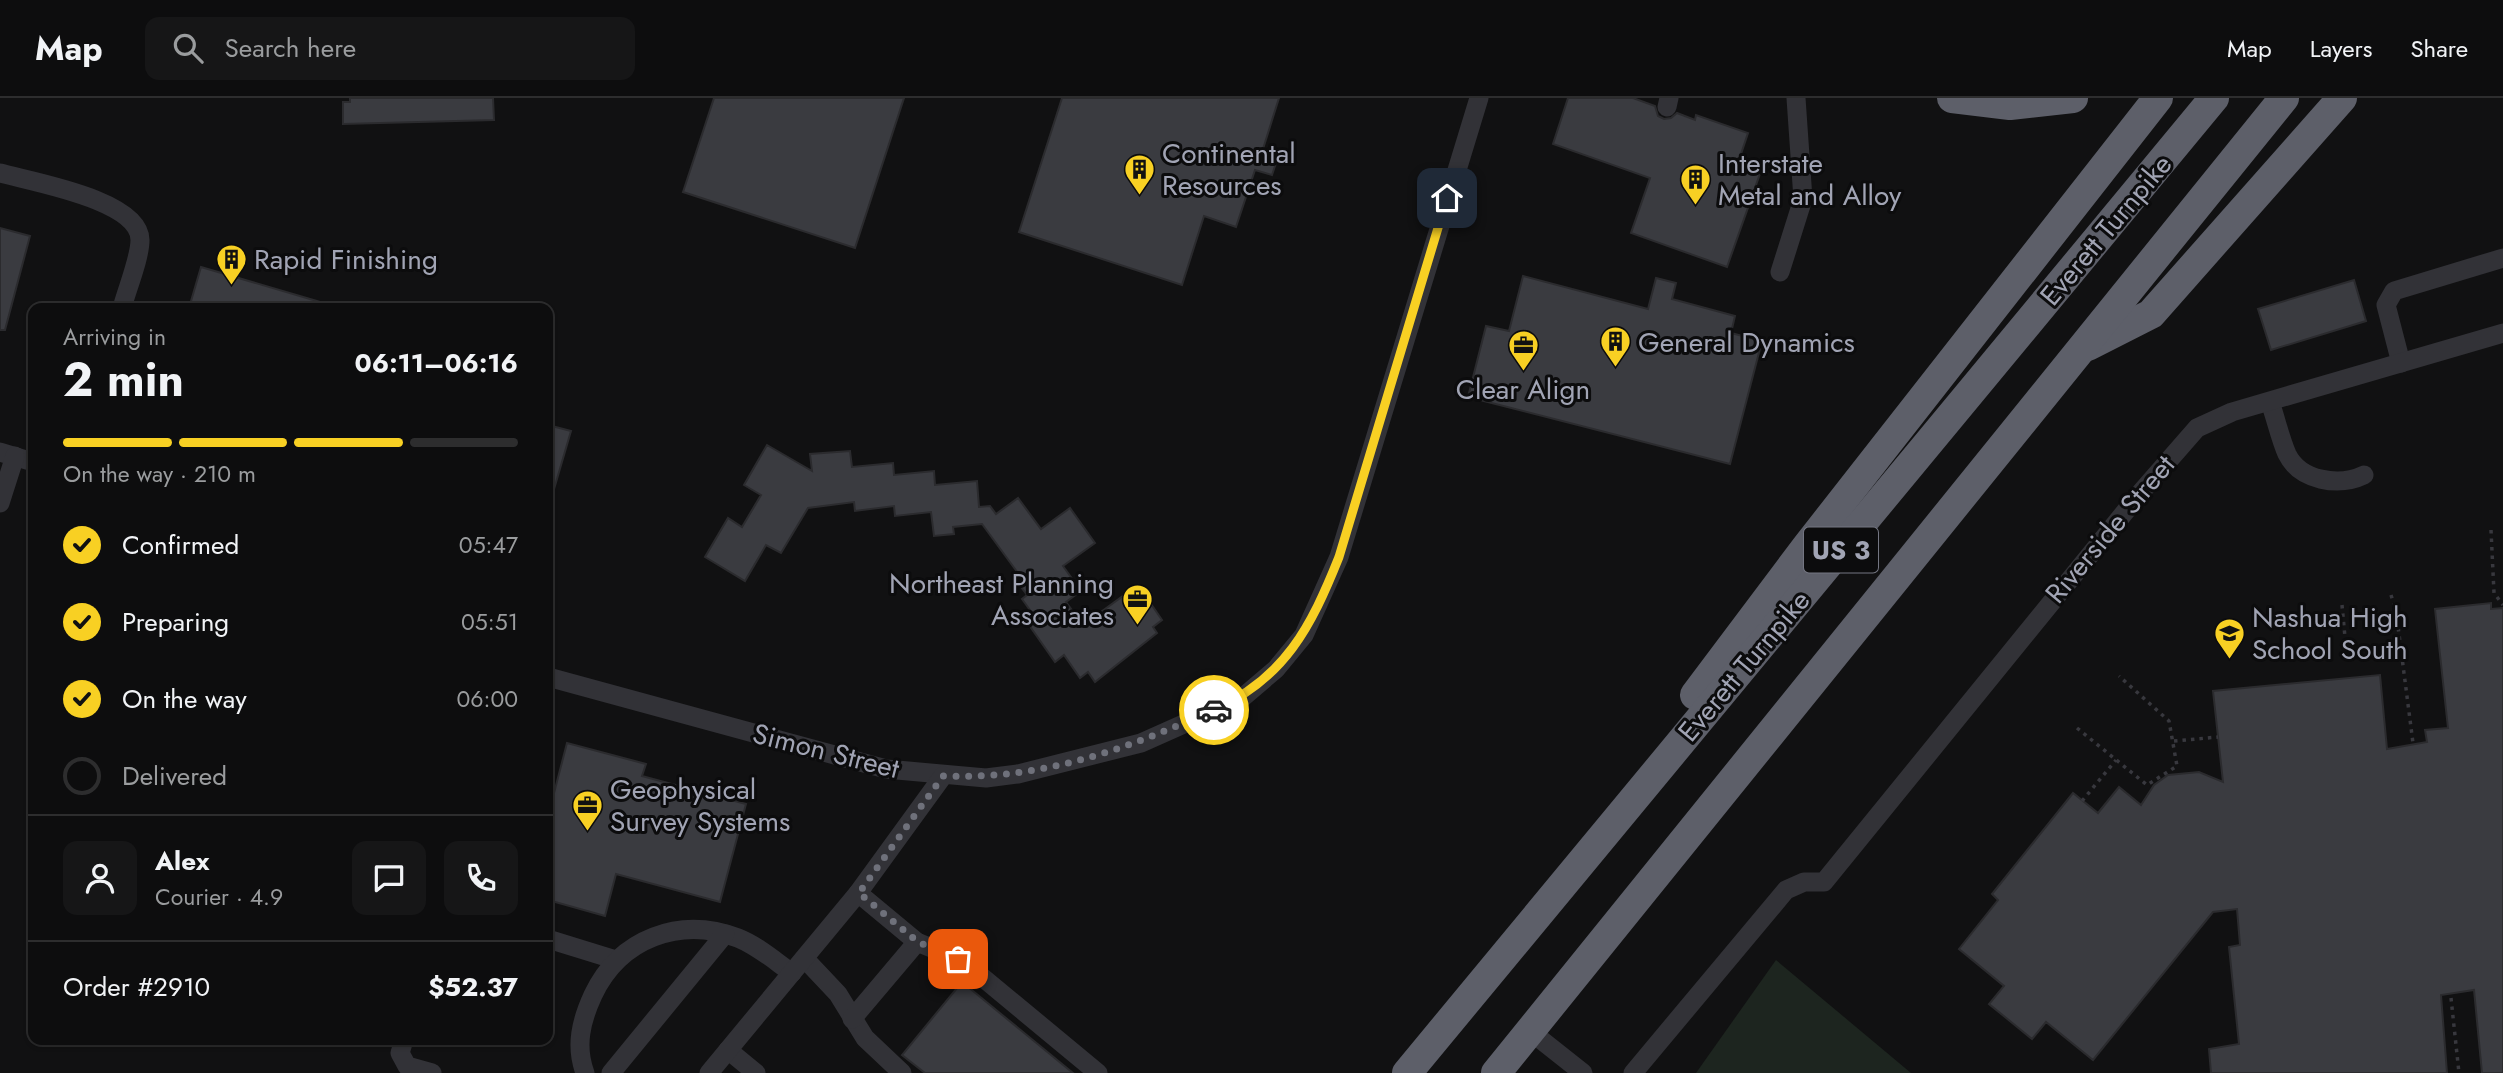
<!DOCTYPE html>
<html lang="en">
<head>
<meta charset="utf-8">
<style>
	:root { --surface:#0d0d0e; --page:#161617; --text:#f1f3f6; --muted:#9a9c9e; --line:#2d2d2e; --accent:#f8d023 }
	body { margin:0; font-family:Jost,sans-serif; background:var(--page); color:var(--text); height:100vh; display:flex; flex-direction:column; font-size:26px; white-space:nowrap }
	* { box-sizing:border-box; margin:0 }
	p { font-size:23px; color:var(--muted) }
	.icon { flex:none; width:38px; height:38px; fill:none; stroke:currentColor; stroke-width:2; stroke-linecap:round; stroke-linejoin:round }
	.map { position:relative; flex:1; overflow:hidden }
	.drawer { position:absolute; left:28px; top:205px; width:525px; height:742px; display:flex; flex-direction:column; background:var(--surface); border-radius:14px; box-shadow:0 2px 5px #0004,0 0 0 2px var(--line) }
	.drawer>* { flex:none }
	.pin { position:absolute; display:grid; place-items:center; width:60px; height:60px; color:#fff; margin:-30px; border-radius:14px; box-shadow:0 4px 10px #0006 }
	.courier { position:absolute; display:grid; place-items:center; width:70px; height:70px; margin:-35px; border:5px solid #f8d023; border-radius:50%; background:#fff; color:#222; box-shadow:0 2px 9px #0007 }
	.overview em { font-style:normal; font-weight:700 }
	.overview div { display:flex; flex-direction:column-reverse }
	.overview { display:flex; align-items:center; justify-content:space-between; height:119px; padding:0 35px }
	h1 { font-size:46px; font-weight:700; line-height:52px }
	.bar { display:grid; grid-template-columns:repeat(4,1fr); gap:10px 7px; align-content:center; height:84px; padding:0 35px }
	.bar i { height:9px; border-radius:5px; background:var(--line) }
	.bar .selected { background:var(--accent) }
	.bar p { grid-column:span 4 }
	.line { display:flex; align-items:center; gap:18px; padding:0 35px; border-top:2px solid var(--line) }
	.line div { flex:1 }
	.round { display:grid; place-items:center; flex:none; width:74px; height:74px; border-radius:14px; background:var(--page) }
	ol { padding:0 35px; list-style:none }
	li { display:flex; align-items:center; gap:21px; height:77px }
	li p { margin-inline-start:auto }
	li .icon { padding:7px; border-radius:50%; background:var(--accent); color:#111; stroke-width:4 }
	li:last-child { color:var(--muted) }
	li i { width:38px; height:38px; border:4px solid var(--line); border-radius:50% }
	header { display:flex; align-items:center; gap:42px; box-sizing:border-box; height:98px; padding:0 35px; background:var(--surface); border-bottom:2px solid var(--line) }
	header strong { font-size:33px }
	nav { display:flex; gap:38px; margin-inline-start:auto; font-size:24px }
	.search { width:490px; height:63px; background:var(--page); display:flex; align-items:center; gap:18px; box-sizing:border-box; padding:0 24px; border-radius:14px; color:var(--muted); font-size:26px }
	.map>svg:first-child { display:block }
</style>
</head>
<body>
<header>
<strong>Map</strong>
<div class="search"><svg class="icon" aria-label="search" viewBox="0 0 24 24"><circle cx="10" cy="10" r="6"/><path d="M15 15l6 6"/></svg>Search here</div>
<nav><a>Map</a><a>Layers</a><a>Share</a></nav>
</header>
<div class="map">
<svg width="2503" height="975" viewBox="0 0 2503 975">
	<rect width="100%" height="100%" fill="#111112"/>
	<polygon fill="#1d251f" points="1776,862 1911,975 1696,975"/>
	<g fill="#3a3b40" stroke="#2b2b2e" stroke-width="2">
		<polygon points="350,0 493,0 494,22 343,26 343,4 350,4"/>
		<polygon points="714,0 904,0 855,150 683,94"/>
		<polygon points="1062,0 1279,0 1263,51 1279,56 1272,77 1255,72 1236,129 1204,118 1182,187 1019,134"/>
		<polygon points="1568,0 1633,0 1655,8 1658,18 1664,21 1671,20 1677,15 1695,22 1696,17 1748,35 1739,62 1762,70 1727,169 1631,135 1650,80 1553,46"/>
		<polygon points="0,130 30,138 5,232 0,232"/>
		<polygon points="201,169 327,206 326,210 189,210"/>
		<polygon points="1523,178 1648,211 1656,180 1676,185 1672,201 1735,218 1731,235 1762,243 1730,366 1468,299 1486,228 1509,233"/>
		<polygon points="2354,182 2366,223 2271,252 2258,211"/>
		<polygon points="548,327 571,333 552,398 548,397"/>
		<polygon points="767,347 812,373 810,356 850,353 852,369 893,365 894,377 934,373 935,387 977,383 979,409 990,408 996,416 1018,400 1041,431 1070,410 1095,445 1063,468 1081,493 1066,504 1083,527 1138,487 1162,522 1153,529 1157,535 1095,584 1088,574 1080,580 1064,557 1055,564 1029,527 1037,522 1022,501 1027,497 1018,485 1023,482 982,426 953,429 954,436 934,438 931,414 895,418 894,408 855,413 854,404 808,410 781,455 766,447 745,483 705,459 728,420 742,429 761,397 744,387"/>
		<polygon points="2491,505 2491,511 2503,510 2503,975 2482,975 2474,892 2441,897 2447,975 2211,975 2209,951 2239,946 2229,849 2240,847 2237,811 2213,814 2093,962 2046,924 2032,941 1989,906 2004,888 1959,851 1998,802 1992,796 2073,695 2098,715 2119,689 2141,707 2154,687 2168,677 2199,674 2223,684 2213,593 2380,577 2387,651 2427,644 2425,632 2448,630 2435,511"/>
		<polygon points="567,645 646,666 642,678 746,706 720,804 616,776 605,818 548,802 548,693 554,695"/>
		<polygon points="962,884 1073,975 925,975 902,957"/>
	</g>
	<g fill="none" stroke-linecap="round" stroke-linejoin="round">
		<g stroke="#38383e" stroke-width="3.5" stroke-dasharray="3.5 5" stroke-linecap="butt">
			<polyline points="2491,432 2494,495 2503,507"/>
			<polyline points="2391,497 2396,513 2413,645"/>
			<polyline points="2342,507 2346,550"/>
			<polyline points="2077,630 2147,687 2177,668 2169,623 2119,578"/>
			<polyline points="2174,643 2218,639"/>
			<polyline points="2082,703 2116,662"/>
			<polyline points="2451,900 2459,975"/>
		</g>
		<g stroke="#323237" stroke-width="19">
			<polyline points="1667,9 1669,0"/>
			<path d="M0 75C32 84 140 102 140 142 140 160 127 191 122 210"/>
			<polyline points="1780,174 1803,101 1796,0"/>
			<polyline points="2401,265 2386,207 2394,193 2503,160"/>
			<path d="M2270 304C2276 321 2280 340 2287 356 2300 383 2339 389 2364 377"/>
			<polyline points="0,354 33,364"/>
			<polyline points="0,405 15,358"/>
			<polyline points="548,579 886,671 986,680 1018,676 1141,645 1242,600 1276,571 1304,537 1339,459 1479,0"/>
			<polyline points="858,795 917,844 958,861 970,869 1098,975"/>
			<polyline points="548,841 616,862"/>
			<polyline points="805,861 838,896 865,940 902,975"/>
			<polyline points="852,921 917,844"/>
			<polyline points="1530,933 1583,975"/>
			<polyline points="404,942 400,955 407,968 432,975"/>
			<polyline points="728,952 756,975"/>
			<path d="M585 975C575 948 581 923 593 897 620 840 680 818 738 840 758 848 775 863 792 875"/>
			<polyline points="611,975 725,836"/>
			<polyline points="709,975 858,795 943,678"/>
			<polyline points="1633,975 1786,792 1804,784 1824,784 2142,393 2197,330 2232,314 2503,235"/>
		</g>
		<g stroke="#5d5f69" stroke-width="30">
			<polyline points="1952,0 2010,7 2073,0"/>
			<polyline points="2088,248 2151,216 2342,0"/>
			<polyline points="1695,597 1807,448 2158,0"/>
			<polyline points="1407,975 2214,0"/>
			<polyline points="1496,975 2284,0"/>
		</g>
	</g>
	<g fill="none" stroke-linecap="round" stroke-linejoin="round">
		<path stroke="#6f717b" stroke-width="7" stroke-dasharray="0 12.6" d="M958 861 918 844 859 795 943 678C1042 682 1124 652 1214 612"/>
		<path stroke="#f8d023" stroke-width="9" d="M1214 612C1285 580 1311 529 1339 459L1447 100"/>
	</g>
	<defs>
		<symbol id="building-pin" viewBox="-11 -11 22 30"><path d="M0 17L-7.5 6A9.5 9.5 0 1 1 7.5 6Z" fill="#f8d023" stroke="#0c0c0d"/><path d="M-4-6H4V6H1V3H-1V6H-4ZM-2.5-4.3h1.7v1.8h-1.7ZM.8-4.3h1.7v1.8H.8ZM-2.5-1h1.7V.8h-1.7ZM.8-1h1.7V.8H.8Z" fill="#111"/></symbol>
		<symbol id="office-pin" viewBox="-11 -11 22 30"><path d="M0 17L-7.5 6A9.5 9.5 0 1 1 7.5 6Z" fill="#f8d023" stroke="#0c0c0d"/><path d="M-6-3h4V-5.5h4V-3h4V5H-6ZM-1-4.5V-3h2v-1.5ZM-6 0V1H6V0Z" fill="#111"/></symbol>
		<symbol id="school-pin" viewBox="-11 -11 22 30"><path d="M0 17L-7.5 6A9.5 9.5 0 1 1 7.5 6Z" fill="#f8d023" stroke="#0c0c0d"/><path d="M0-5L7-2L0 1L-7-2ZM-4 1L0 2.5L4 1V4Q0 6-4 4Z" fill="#111"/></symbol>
	</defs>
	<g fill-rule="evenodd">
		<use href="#building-pin" x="1122" y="54" width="35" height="47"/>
		<use href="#building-pin" x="1678" y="64" width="35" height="47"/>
		<use href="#building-pin" x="214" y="144" width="35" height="47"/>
		<use href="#building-pin" x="1598" y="226" width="35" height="47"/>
		<use href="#office-pin" x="1506" y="230" width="35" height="47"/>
		<use href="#office-pin" x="1120" y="484" width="35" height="47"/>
		<use href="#school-pin" x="2212" y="518" width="35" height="47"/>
		<use href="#office-pin" x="570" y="690" width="35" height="47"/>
	</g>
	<g text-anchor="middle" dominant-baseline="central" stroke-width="6" stroke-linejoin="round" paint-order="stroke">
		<rect fill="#0c0c0d" stroke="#747682" stroke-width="2" x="1804" y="429.5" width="74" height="45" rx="5"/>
		<g font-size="26" font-weight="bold" fill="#a1a4b4">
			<text x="1841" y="452">US 3</text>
		</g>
		<g font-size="28" fill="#a1a4b4" stroke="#0c0c0d" text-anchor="start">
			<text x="1162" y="55">Continental<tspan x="1162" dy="32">Resources</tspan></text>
			<text x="1718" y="65">Interstate<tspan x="1718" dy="32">Metal and Alloy</tspan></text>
			<text x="254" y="161">Rapid Finishing</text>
			<text x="1638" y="244">General Dynamics</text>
			<text x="1523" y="291" text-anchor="middle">Clear Align</text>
			<text x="1114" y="485" text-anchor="end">Northeast Planning<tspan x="1114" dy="32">Associates</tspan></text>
			<text x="2252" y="519">Nashua High<tspan x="2252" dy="32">School South</tspan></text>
			<text x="610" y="691">Geophysical<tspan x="610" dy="32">Survey Systems</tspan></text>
		</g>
		<g font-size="28" fill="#a1a4b4" stroke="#0c0c0d">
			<text transform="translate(2106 132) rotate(-50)">Everett Turnpike</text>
			<text transform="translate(2110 431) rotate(-50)">Riverside Street</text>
			<text transform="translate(1744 568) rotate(-50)">Everett Turnpike</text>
			<text transform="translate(826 653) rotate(14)">Simon Street</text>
		</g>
	</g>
</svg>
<div class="pin" style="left:958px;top:861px;background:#ea580c"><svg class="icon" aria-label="bag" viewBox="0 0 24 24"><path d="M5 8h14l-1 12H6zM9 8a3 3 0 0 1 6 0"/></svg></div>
<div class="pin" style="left:1447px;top:100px;background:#1f2937"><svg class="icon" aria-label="home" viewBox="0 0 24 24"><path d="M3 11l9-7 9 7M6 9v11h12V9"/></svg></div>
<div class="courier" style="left:1214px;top:612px"><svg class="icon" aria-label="car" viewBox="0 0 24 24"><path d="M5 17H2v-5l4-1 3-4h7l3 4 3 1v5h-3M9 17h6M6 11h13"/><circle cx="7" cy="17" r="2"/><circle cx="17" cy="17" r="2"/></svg></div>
<section class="drawer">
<div class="overview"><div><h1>2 min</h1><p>Arriving in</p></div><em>06:11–06:16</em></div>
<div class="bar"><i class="selected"></i><i class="selected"></i><i class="selected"></i><i></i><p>On the way · 210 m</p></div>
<ol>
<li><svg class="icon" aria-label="check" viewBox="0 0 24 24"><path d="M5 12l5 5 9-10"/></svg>Confirmed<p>05:47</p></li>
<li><svg class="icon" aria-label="check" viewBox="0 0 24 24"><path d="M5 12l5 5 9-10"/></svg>Preparing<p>05:51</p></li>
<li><svg class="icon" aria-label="check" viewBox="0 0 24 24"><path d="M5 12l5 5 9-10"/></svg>On the way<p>06:00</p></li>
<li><i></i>Delivered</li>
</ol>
<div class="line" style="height:126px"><a class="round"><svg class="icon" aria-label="person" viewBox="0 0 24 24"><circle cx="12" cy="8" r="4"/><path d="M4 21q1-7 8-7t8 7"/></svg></a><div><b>Alex</b><p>Courier · 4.9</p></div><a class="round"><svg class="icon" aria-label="chat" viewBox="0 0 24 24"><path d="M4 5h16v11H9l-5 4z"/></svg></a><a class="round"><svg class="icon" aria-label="phone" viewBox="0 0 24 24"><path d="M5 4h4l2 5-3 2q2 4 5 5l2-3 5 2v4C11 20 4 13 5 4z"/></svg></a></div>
<div class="line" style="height:91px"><div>Order #2910</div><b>$52.37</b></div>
</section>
</div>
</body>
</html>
